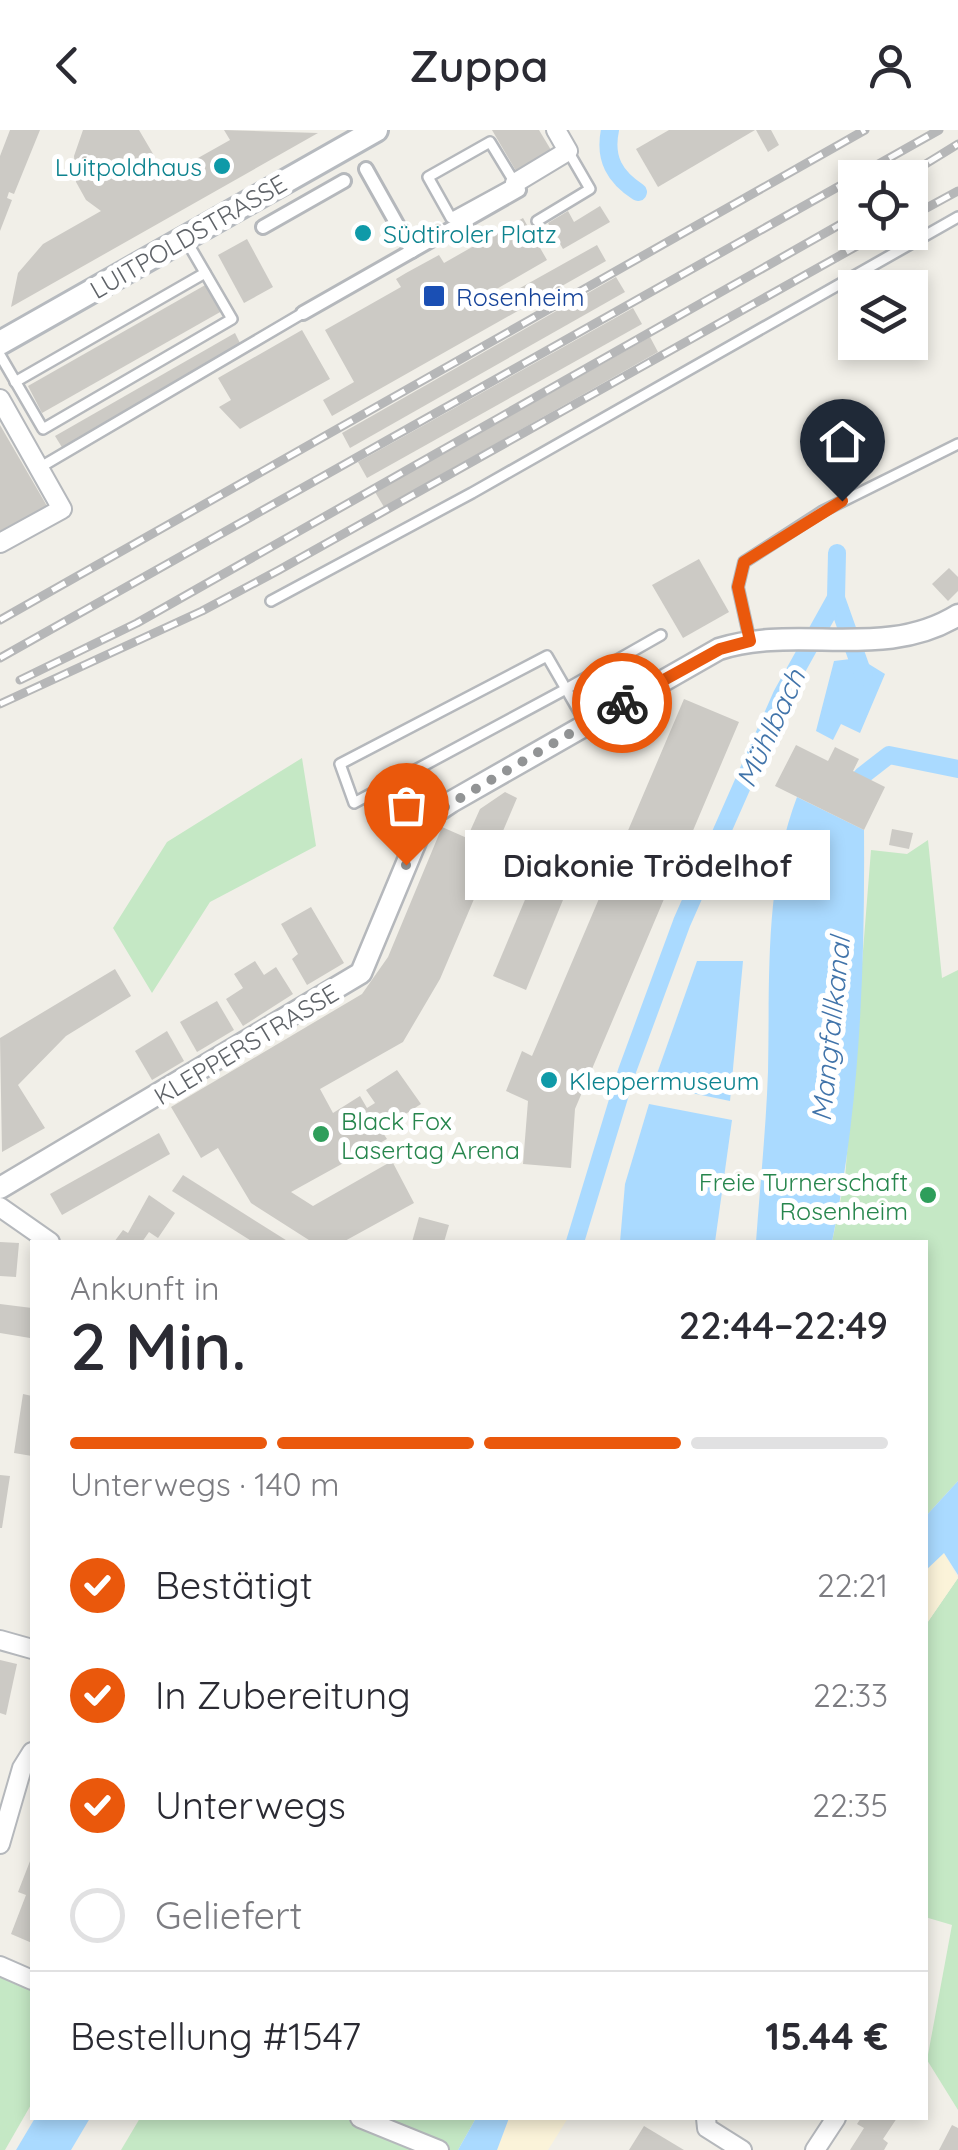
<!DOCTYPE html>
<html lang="de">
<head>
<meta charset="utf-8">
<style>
	:root { --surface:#fff; --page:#f7f7f7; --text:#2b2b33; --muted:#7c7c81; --line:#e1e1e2; --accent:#ea580c }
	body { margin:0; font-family:Quicksand,sans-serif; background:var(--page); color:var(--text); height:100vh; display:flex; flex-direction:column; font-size:38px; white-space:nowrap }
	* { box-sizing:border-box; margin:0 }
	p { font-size:32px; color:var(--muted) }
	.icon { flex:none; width:55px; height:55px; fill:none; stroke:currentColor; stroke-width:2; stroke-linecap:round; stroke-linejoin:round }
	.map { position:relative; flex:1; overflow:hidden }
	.panel { position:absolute; left:30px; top:1110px; width:898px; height:880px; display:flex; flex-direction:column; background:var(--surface); border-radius:0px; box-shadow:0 5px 15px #0003 }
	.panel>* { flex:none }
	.controls { position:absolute; left:838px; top:30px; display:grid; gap:20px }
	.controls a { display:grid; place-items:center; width:90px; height:90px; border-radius:0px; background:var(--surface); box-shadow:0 5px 15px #0003; font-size:50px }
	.pin { position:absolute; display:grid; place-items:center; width:85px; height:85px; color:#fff; margin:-102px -42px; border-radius:50% 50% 50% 0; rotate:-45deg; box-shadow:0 0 10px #0007 }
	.pin .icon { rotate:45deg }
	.courier { position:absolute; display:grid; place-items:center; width:100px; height:100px; margin:-50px; border:8px solid #ea580c; border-radius:50%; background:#fff; color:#222; box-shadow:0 2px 12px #0007 }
	.bubble { position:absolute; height:70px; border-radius:0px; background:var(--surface); box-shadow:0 5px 15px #0003; font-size:32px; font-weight:600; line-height:70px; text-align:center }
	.head em { font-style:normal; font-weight:600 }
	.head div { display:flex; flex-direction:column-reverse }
	.head { display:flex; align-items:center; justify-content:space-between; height:170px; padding:0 40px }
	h1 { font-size:65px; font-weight:600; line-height:75px }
	.bar { display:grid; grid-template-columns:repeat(4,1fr); gap:15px 10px; align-content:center; height:120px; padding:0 40px }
	.bar i { height:12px; border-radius:8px; background:var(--line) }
	.bar .on { background:var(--accent) }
	.bar p { grid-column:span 4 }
	.line { display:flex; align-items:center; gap:25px; padding:0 40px; border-top:2px solid var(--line) }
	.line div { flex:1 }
	ol { padding:0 40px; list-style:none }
	li { display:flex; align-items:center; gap:30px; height:110px }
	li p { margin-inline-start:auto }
	li .icon { padding:10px; border-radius:50%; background:var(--accent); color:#fff; stroke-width:4 }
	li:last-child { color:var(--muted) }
	li i { width:55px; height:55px; border:5px solid var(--line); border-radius:50% }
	header { display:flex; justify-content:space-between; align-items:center; height:130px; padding:0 40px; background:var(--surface); font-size:45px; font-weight:600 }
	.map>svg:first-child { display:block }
</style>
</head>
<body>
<header><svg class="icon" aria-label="back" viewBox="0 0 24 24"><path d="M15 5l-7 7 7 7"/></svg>Zuppa<svg class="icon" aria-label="person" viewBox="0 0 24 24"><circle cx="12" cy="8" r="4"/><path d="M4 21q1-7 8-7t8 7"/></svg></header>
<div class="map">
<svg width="958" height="2020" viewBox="0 0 958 2020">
	<rect width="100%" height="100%" fill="#f1efe8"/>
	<g fill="#c5e8c5">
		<polygon points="302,628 316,716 210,772 152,863 113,798 167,712"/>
		<polygon points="928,710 942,848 958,840 958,1351 925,1387 925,1112 832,1112 845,1048 871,720 907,724"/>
		<polygon points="958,1448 958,1980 927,1930 952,1795 925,1787 925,1496"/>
		<polygon points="0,1846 32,1859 32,1973 5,2020 0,2020"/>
		<polygon points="140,1988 476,1988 458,2020 121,2020"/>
	</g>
	<g fill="#fbf3d9">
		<polygon points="944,1423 958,1448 925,1496 925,1441"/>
		<polygon points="509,1988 568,1988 548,2020 497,2020"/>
	</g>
	<g fill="#aadaff">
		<polygon points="859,528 885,544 860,603 841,594 833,610 816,601 834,531"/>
		<path d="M797 667 864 700C865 838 860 977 832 1112H756C760 1056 766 999 768 942 770 850 764 754 797 667Z"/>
		<polygon points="697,831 743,831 730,971 653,955"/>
		<polygon points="649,974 732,990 715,1112 620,1112 625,1054"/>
		<polygon points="958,1351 958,1445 944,1423 925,1441 925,1387"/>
		<polygon points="35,1988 90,1988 71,2020 16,2020"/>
		<polygon points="476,1988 509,1988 497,2020 458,2020"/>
	</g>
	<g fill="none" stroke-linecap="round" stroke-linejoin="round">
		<g stroke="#aadaff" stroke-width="18">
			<path d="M610 0C604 29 615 47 638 62"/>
			<polyline points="836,468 864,547"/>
			<polyline points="862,646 889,625 958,639"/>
			<polyline points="575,1112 627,941 682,792 782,565 836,468 837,423"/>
		</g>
	</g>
	<g fill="#cccac5">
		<polygon points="10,0 40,0 14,64 9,62 7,68 12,70 0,101 0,26"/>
		<polygon points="83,0 139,0 166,46 230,10 224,0 318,3 11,177 18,143 43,114 101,81 86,70 76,52 74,26"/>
		<polygon points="492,0 539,0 551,20 516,41"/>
		<polygon points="669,0 755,0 658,57 636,19"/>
		<polygon points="756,0 771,0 779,15 768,22"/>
		<polygon points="600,76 610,92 563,119 548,93 568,81 574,92"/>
		<polygon points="523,88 547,130 488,164 493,173 597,115 606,131 332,286 323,270 354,252 325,200 401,157 396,149 406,143 439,125 444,133"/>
		<polygon points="247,109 273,157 244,173 218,125"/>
		<polygon points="616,147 625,162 350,318 342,303"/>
		<polygon points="207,154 222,181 42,283 28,256"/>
		<polygon points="633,178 642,194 367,348 358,332"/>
		<polygon points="302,200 330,249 240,299 219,277 231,270 218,248"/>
		<polygon points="235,203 242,217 63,319 55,306"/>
		<polygon points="650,207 658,222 384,377 375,362"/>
		<polygon points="0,295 47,376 0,401"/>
		<polygon points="699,429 729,482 683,508 652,455"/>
		<polygon points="949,438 958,447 958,461 948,471 932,454"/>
		<polygon points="684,569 739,592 575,979 571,1038 523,1034 528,971 506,961 522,921 532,926"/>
		<polygon points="796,615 828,631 835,617 859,629 853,641 885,657 864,700 775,656"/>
		<polygon points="505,662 517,668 440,849 403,912 320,959 333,983 360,966 367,978 375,973 366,960 397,940 421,974 381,1000 387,1009 291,1062 313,1076 392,1031 414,1073 343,1112 312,1112 251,1073 218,1018 201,1028 171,977 362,864 388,827 442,697 467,708 480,679"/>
		<polygon points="892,699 913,703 909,719 889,715"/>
		<polygon points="540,734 572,748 526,860 493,846"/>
		<polygon points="311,777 344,833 307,855 292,829 298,824 281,794"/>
		<polygon points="255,831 264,845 276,837 293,864 243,896 226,869 243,858 234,844"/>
		<polygon points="115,839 131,866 66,906 18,955 45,998 2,1022 0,908"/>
		<polygon points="217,871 234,900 197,922 180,892"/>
		<polygon points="167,901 184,931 152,950 135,921"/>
		<polygon points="159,1003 170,1024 62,1085 50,1064"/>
		<polygon points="183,1045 289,1112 253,1112 172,1061"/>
		<polygon points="149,1065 175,1083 158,1108 149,1102 142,1112 114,1112 123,1100 128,1103"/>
		<polygon points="419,1087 449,1095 444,1112 412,1112"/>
		<polygon points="0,1112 19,1113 16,1147 0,1146"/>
		<polygon points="0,1174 32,1178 30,1208 0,1203"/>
		<polygon points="23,1264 32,1266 32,1326 14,1323"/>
		<polygon points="0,1345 10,1346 2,1398 0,1398"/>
		<polygon points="0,1530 17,1534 6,1585 0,1583"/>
		<polygon points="32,1726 32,1813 11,1804 26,1765 18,1762"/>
		<polygon points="861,1988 897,1988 883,2009 888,2013 884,2020 850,2020 864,1998 857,1994"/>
		<polygon points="952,1995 958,1998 958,2020 939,2020"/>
		<polygon points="644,1996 684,2020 629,2020"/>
	</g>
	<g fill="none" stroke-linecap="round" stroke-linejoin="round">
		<defs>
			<g id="service">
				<polygon points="490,12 515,53 451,88 428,47"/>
				<polyline points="537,91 590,59 568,21"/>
				<polyline points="0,225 43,299 232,189 186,110"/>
				<polyline points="15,252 205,143"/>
				<polyline points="39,338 303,183"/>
				<polyline points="271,471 472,363 958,87"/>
				<polyline points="750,511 738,457 744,432 823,381 958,314"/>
				<polygon points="547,526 566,559 354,673 340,634"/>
				<polyline points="585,592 566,559 661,505"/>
			</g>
			<g id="pedestrian">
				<polyline points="366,39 412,121"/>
				<polyline points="263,97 344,51"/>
				<polyline points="303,183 519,60"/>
			</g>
			<g id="minor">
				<polyline points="515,53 568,21 556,0"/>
				<polyline points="0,269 62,379 0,413"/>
				<polyline points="0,1077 50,1112"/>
				<polyline points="0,1510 32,1519"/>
				<polyline points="0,1714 22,1638 32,1622"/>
				<polyline points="0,1836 32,1850"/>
				<polyline points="360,1988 439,2020"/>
				<polyline points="706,1988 707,1998 742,2020"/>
				<polyline points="815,2020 836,1988"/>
			</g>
			<path id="tertiary" d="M0 1058 361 843 419 704 433 684 451 672 719 519C797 494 884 531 958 485"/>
			<polyline id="secondary" points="0,213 376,0"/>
		</defs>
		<use href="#service" stroke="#b5b8bc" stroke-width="14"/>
		<use href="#pedestrian" stroke="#b5b8bc" stroke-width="18"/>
		<use href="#minor" stroke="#b5b8bc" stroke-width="22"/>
		<use href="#tertiary" stroke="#b5b8bc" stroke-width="25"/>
		<use href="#secondary" stroke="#b6babf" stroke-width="28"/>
		<use href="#service" stroke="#fff" stroke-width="9"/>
		<use href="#pedestrian" stroke="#fff" stroke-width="12"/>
		<use href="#minor" stroke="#fff" stroke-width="18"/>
		<use href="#tertiary" stroke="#fff" stroke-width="20"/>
		<use href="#secondary" stroke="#fff" stroke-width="22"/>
		<defs>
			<g id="rail">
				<polyline points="903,48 958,14"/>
				<polyline points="910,87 958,61"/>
				<polyline points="0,490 865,0"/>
				<polyline points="0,528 939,0"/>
				<polyline points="20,550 137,493 855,86"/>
				<polyline points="0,574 202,481 279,440 882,102"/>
			</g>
		</defs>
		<use href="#rail" stroke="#b6b7b8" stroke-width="9"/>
		<use href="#rail" stroke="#fff" stroke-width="5" stroke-dasharray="15" stroke-linecap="butt"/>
	</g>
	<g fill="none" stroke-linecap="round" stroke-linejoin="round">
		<polyline stroke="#929495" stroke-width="10" stroke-dasharray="0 18" points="406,735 418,704 433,684 622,573"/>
		<polyline stroke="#ea580c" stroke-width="12" points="622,573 720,519 750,511 738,457 744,432 842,371"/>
	</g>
	<g fill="#0f9aa8" stroke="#fff" stroke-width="4">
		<circle cx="222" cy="36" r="10"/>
		<circle cx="363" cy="103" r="10"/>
		<circle cx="549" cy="950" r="10"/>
	</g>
	<rect fill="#1a4fb4" stroke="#fff" stroke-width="4" x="422" y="154" width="24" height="24" rx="5"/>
	<g fill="#2e9e5b" stroke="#fff" stroke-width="4">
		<circle cx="321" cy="1004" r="10"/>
		<circle cx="928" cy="1065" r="10"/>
	</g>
	<g text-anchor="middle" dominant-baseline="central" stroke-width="10" stroke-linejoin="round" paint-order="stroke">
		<g font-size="25" fill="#0d838f" stroke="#fff" text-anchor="start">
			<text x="202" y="36" text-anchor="end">Luitpoldhaus</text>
			<text x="383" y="103">Südtiroler Platz</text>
			<text x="569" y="950">Kleppermuseum</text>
		</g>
		<g font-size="25" fill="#5f6368" stroke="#fff">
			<text transform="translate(188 106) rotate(-30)">LUITPOLDSTRASSE</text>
			<text transform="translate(246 914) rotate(-31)">KLEPPERSTRASSE</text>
		</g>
		<g font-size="25" fill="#164399" stroke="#fff" text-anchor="start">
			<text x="456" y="166">Rosenheim</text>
		</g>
		<g font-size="25" fill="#27864d" stroke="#fff" text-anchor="start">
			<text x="341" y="990">Black Fox<tspan x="341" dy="29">Lasertag Arena</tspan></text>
			<text x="908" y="1051" text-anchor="end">Freie Turnerschaft<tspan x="908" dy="29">Rosenheim</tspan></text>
		</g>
		<g font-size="28" font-style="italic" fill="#4174aa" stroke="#fff">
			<text transform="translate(770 598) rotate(-65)">Mühlbach</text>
			<text transform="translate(830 899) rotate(-84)">Mangfallkanal</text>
		</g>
	</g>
</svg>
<div class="controls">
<a><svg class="icon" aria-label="locate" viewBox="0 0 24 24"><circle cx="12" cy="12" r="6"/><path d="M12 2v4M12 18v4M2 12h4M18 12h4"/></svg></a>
<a><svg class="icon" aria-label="layers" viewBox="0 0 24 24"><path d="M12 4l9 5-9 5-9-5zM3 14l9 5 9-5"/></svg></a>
</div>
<div class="pin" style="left:406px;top:735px;background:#ea580c"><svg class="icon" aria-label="bag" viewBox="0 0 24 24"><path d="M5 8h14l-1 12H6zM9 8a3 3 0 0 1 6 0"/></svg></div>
<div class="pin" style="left:842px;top:371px;background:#1f2937"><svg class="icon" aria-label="home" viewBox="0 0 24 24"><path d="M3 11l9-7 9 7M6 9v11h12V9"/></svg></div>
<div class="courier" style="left:622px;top:573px"><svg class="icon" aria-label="bike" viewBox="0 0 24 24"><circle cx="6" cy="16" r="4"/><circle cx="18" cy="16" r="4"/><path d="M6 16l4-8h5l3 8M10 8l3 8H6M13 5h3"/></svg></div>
<div class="bubble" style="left:465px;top:700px;width:365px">Diakonie Trödelhof</div>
<section class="panel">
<div class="head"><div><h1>2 Min.</h1><p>Ankunft in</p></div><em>22:44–22:49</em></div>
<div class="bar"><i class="on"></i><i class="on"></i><i class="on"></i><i></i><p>Unterwegs · 140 m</p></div>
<ol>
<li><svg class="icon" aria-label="check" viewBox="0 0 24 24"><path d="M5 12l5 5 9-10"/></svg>Bestätigt<p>22:21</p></li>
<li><svg class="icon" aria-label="check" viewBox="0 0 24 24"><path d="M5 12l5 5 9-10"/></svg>In Zubereitung<p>22:33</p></li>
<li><svg class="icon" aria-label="check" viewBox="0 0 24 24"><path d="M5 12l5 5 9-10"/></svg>Unterwegs<p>22:35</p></li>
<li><i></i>Geliefert</li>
</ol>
<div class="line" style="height:130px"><div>Bestellung #1547</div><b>15.44 €</b></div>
</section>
</div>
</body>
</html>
